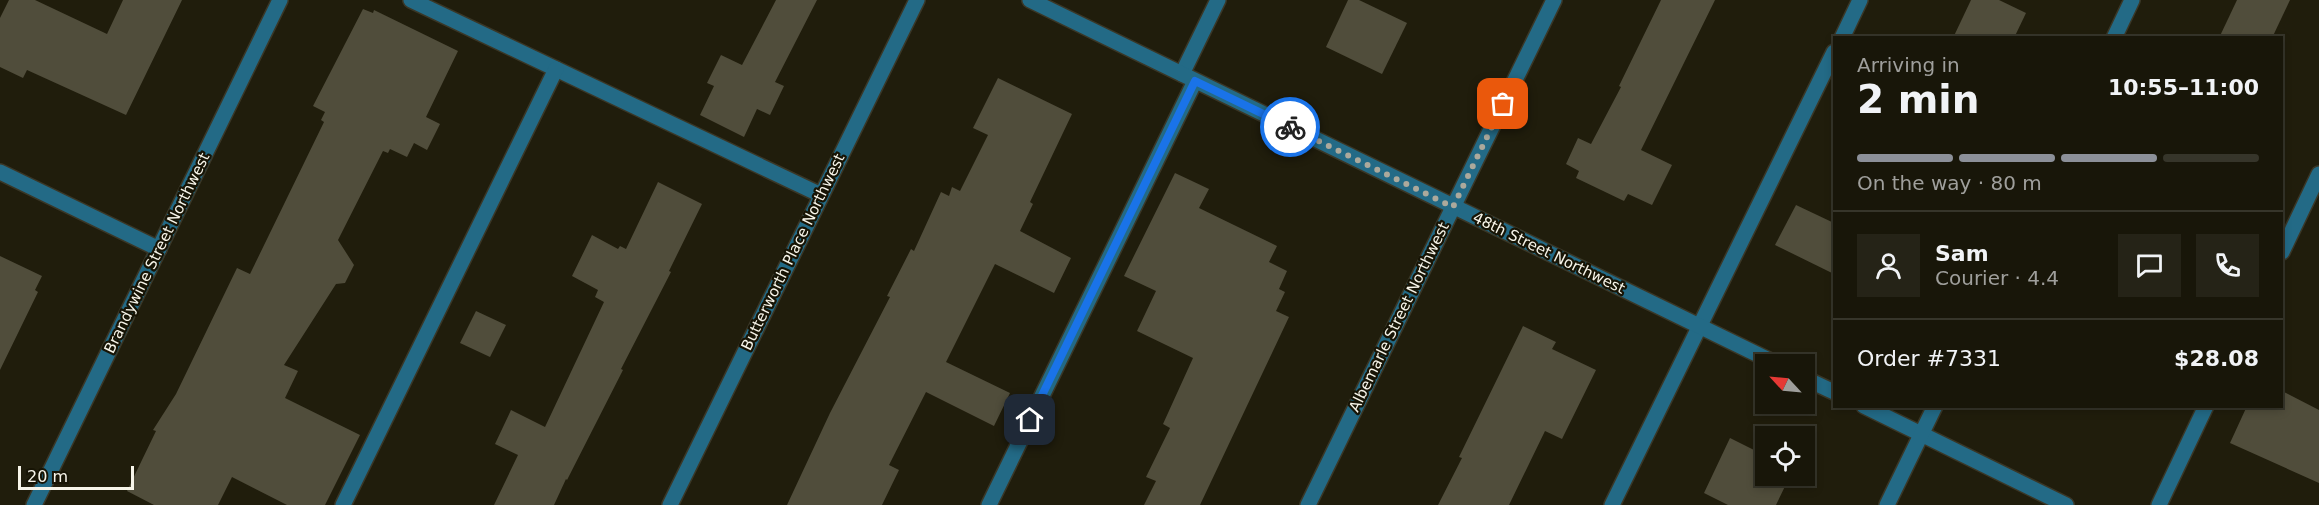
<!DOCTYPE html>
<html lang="en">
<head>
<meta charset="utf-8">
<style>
	:root { --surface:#181609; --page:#252317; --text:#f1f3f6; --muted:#9f9f9c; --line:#36352a; --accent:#8c9099 }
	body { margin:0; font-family:"DejaVu Sans",sans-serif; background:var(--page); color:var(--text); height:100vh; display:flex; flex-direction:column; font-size:22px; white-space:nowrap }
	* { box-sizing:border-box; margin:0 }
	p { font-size:20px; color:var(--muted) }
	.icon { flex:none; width:33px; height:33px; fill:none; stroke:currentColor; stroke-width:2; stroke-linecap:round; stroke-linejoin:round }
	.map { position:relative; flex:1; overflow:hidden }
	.drawer { position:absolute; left:1833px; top:36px; width:450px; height:372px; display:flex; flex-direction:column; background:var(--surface); border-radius:0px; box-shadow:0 3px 9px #0003,0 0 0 2px var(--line) }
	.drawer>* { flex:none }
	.needle { width:39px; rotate:296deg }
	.controls { position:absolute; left:1755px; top:354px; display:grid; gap:12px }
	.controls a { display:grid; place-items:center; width:60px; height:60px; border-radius:0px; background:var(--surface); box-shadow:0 3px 9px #0003,0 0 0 2px var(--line); font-size:30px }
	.scale { position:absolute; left:18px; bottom:15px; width:116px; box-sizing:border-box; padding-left:6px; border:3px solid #f7f5ea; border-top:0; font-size:16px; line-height:21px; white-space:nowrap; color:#f7f5ea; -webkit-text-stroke:4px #171405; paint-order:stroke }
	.pin { position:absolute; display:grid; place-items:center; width:51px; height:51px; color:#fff; margin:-26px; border-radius:12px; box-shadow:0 3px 9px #0006 }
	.courier { position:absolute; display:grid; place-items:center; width:60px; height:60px; margin:-30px; border:4px solid #1a73e8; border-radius:50%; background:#fff; color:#222; box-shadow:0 2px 8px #0007 }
	.head em { font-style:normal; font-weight:800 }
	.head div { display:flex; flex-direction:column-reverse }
	.head { display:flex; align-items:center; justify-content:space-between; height:102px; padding:0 24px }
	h1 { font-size:39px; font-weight:800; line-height:45px }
	.bar { display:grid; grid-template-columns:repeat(4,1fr); gap:9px 6px; align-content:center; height:72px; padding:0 24px }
	.bar i { height:8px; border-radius:4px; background:var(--line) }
	.bar .on { background:var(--accent) }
	.bar p { grid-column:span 4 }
	.line { display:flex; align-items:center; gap:15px; padding:0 24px; border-top:2px solid var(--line) }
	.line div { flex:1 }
	.round { display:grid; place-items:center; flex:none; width:63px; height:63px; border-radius:0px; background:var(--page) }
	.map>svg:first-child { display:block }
</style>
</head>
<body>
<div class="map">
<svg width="2319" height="505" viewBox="0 0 2319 505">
	<rect width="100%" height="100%" fill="#201d0c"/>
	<g fill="#504d3b">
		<polygon points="9,0 35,0 107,34 123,0 182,0 126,115 27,70 23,78 0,67 0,18"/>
		<polygon points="776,0 817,0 775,82 784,86 770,115 757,109 744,137 700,115 714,86 707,83 721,55 742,65"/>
		<polygon points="1348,0 1359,0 1407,23 1382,74 1326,47"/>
		<polygon points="1661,0 1715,0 1641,150 1672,165 1652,205 1628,194 1624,201 1576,178 1579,171 1566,164 1578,138 1591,144 1621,87 1619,86"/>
		<polygon points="1971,0 1999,0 2026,13 2014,38 1953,38"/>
		<polygon points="2237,0 2290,0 2272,38 2219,38"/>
		<polygon points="363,9 373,13 374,10 458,51 426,117 440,124 427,150 414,143 407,157 390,149 388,153 383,151 338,240 354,265 345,283 336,284 284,365 298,371 285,398 360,435 325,505 287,505 232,477 218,505 154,505 127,491 156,431 153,430 176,394 237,268 250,274 324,122 321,120 325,112 313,106"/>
		<polygon points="998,78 1072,114 1030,202 1033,204 1020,231 1071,258 1054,293 995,264 946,362 1010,393 994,426 926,392 889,465 899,470 882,505 787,505 830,413 890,297 887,296 911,249 914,251 941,192 949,196 952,187 960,191 988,135 973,128"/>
		<polygon points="1175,173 1209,189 1199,208 1277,246 1269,262 1287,271 1279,289 1285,292 1276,311 1289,317 1200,505 1144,505 1156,481 1146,477 1170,428 1163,424 1193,358 1137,331 1156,291 1124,276"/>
		<polygon points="658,182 702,204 669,271 671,272 621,369 623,370 567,480 566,479 554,505 494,505 518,455 495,444 511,410 545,427 604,302 595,297 598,290 572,276 592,235 618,249 620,246 626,249"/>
		<polygon points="1796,205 1834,223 1834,274 1775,245"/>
		<polygon points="0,256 42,276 35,290 38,292 0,370"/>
		<polygon points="476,311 506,325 490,357 460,343"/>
		<polygon points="1523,326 1556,342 1552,349 1596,370 1562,439 1545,431 1509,505 1438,505 1462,458 1459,457"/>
		<polygon points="2282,391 2319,410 2319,483 2230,443 2247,406 2282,406"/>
		<polygon points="1730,438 1766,456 1766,476 1790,476 1776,505 1728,505 1704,493"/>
	</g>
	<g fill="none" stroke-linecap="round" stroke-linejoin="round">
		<defs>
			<g id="service">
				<polyline points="411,0 821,195"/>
				<polyline points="1842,38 1860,0"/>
				<polyline points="1182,74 1218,0"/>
				<polyline points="2282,252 2319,174"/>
				<polyline points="343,505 556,69"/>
				<polyline points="989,505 1195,81"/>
				<polyline points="1612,505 1834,52"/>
				<polyline points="2159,505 2206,406"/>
			</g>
			<g id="minor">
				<polyline points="1030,0 1777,364"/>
				<polyline points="2114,38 2132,0"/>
				<polyline points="0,172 159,249"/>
				<polyline points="1804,378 1834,392"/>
				<polyline points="1864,406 2066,505"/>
				<polyline points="34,505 280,0"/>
				<polyline points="670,505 917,0"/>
				<polyline points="1308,505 1554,0"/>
				<polyline points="1887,505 1935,406"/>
			</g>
		</defs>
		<use href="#service" stroke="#3a3727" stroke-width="18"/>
		<use href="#minor" stroke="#3a3727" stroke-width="18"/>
		<use href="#service" stroke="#236a86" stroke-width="15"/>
		<use href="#minor" stroke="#236a86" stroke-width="15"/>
	</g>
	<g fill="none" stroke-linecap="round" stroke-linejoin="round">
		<polyline stroke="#aca99c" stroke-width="6" stroke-dasharray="0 10.8" points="1290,127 1453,207 1503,104"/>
		<polyline stroke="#1a73e8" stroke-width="8" points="1030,420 1195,81 1290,127"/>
	</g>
	<g text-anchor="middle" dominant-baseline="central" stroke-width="4.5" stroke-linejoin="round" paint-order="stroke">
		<g font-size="15" fill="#f7f5ea" stroke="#171405">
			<text transform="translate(793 252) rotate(-64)">Butterworth Place Northwest</text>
			<text transform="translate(157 253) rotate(-64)">Brandywine Street Northwest</text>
			<text transform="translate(1549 253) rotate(26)">48th Street Northwest</text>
			<text transform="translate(1399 317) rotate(-64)">Albemarle Street Northwest</text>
		</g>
	</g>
</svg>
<div class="controls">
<a><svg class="needle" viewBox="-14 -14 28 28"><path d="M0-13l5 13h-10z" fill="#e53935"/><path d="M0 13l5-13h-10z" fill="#9f9f9c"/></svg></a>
<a><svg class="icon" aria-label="locate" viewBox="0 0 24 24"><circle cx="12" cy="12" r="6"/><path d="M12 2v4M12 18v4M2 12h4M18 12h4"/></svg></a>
</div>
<div class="scale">20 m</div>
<div class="pin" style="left:1503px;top:104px;background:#ea580c"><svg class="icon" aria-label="bag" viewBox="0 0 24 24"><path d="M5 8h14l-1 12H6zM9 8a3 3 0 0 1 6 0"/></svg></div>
<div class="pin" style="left:1030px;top:420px;background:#1f2937"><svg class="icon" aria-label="home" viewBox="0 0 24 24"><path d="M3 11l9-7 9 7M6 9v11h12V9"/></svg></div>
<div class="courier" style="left:1290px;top:127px"><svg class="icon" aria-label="bike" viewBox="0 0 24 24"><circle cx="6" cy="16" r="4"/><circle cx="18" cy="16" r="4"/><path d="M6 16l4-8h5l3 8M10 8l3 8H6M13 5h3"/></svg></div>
<section class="drawer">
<div class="head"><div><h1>2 min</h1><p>Arriving in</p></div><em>10:55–11:00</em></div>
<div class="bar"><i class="on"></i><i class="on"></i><i class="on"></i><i></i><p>On the way · 80 m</p></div>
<div class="line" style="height:108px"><a class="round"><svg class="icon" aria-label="person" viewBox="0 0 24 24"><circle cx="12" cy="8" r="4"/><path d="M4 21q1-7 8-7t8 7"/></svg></a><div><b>Sam</b><p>Courier · 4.4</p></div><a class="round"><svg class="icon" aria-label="chat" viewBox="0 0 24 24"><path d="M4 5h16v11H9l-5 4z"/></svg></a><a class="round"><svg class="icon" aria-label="phone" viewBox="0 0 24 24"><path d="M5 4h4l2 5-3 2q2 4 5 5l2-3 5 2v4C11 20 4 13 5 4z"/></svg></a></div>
<div class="line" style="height:78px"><div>Order #7331</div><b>$28.08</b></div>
</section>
</div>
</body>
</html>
